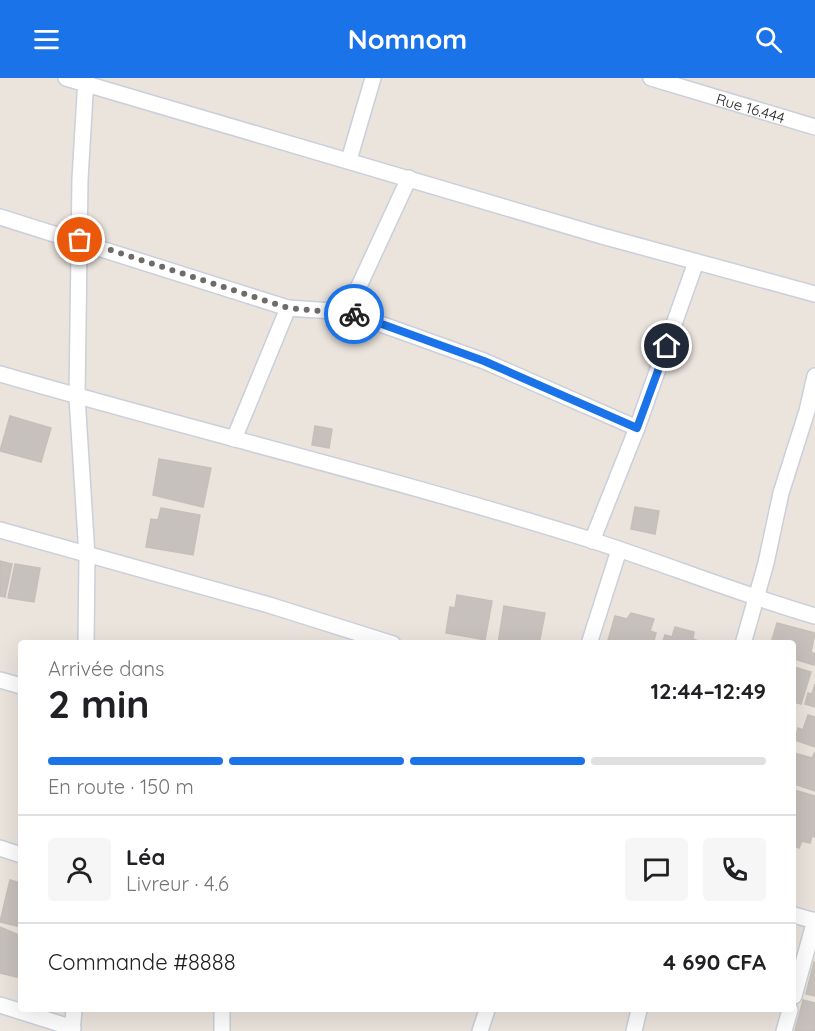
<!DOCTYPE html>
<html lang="fr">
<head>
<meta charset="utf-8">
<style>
	:root { --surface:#fff; --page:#f6f6f6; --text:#202124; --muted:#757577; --line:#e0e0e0; --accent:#1a73e8 }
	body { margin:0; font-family:Quicksand,sans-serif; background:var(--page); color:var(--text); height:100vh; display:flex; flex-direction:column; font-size:22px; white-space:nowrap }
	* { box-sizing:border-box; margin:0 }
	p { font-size:20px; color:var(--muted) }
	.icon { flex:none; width:33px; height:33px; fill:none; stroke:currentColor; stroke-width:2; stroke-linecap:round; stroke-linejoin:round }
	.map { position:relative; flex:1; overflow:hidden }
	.side { position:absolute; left:18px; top:562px; width:778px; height:372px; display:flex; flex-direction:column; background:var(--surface); border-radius:6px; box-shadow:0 6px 24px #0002 }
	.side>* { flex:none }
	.pin { position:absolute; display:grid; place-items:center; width:51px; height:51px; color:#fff; margin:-26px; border:3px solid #fff; border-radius:50%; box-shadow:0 2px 6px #0007 }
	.courier { position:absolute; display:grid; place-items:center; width:60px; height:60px; margin:-30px; border:4px solid #1a73e8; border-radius:50%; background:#fff; color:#222; box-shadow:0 2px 8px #0007 }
	.head em { font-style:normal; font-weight:800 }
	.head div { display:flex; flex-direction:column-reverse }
	.head { display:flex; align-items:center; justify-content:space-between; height:102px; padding:0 30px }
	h1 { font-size:39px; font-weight:800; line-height:45px }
	.bar { display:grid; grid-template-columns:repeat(4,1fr); gap:9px 6px; align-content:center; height:72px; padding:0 30px }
	.bar i { height:8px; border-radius:4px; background:var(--line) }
	.bar .on { background:var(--accent) }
	.bar p { grid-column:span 4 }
	.line { display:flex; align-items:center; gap:15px; padding:0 30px; border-top:2px solid var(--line) }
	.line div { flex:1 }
	.round { display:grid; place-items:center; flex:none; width:63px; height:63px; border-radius:6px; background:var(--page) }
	header { display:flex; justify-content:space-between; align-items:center; height:78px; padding:0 30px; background:var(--accent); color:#fff; font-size:27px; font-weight:800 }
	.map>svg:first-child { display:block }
</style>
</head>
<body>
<header><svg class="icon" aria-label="menu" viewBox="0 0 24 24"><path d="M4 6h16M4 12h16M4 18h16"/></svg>Nomnom<svg class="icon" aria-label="search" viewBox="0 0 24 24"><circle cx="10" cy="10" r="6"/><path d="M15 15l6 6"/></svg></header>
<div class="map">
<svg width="815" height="953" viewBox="0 0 815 953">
	<rect width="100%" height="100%" fill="#ebe4dd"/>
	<g fill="#c6c1bc" stroke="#c6bfb7" stroke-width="1.5">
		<polygon points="10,338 51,350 41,384 0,373"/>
		<polygon points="315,348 332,351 329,370 312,367"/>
		<polygon points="159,381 211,390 203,429 153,417"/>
		<polygon points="635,429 659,433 655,456 631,451"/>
		<polygon points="161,430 200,437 193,477 146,469 151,441 158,442"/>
		<polygon points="0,483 12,486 5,519 0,518"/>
		<polygon points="15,486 40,490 34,524 8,520"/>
		<polygon points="457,517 492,523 485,562 446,555 450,529 455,530"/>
		<polygon points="504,528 545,535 539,566 498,566"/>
		<polygon points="631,535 654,541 650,553 656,555 653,566 607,566 615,538 627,541"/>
		<polygon points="777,545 815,555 811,574 815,576 814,587 794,581 794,566 772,562"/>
		<polygon points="675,549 694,554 693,561 707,566 662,566 665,557 672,559"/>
		<polygon points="794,589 811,594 801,626 794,624"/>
		<polygon points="815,606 815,629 805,626 808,615 812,616"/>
		<polygon points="808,637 815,639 815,669 795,662 798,650 803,652"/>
		<polygon points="815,674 815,713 794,706 794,675 812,680"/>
		<polygon points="794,712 815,718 815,759 812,758 810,765 802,763 799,770 794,768"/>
		<polygon points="10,802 21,805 21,849 0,844"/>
		<polygon points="0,849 21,858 21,882 17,899 0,895"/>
		<polygon points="814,884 815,885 815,918 806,916"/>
		<polygon points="803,922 815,925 815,953 795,953"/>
	</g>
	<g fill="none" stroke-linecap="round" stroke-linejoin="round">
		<defs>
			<g id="minor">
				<polyline points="66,0 602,158 815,216"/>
				<polyline points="86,0 80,101 77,319 87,478 86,566"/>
				<path id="s1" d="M651 0 815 49"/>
				<polyline points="349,82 373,0"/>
				<polyline points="0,139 288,230 347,234 484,283 637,350"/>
				<polyline points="347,234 409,100"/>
				<path d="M0 296C197 353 396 401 591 462 666 486 739 516 815 538"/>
				<polyline points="234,361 288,230"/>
				<polyline points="0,452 269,527 393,566"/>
				<polyline points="592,463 637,350 696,184"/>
				<polyline points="589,566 619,472"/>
				<polyline points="743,566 766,485 781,415 807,333 815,298"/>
				<polyline points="0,602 21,608"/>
				<polyline points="0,770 21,777"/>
				<polyline points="794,837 815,843"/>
				<polyline points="794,918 815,842"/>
				<polyline points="0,927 73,950"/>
				<polyline points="72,953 74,932"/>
				<polyline points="222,953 222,932"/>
				<polyline points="480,953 487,932"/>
				<polyline points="634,953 639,932"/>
				<polyline points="784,953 790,932"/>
			</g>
		</defs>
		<use href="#minor" stroke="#cbcfda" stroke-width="18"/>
		<use href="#minor" stroke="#fff" stroke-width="15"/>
	</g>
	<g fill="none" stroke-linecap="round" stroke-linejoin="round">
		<polyline stroke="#6e6b69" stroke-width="6" stroke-dasharray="0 10.8" points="80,162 288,230 354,236"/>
		<polyline stroke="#1a73e8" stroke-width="8" points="354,236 484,283 637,350 667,268"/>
	</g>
	<g text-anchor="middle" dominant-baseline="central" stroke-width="4.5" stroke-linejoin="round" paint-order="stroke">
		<g font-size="15" fill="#2a2a2a" stroke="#fff">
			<text stroke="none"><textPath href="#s1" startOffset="104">Rue 16.444</textPath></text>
		</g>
	</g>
</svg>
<div class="pin" style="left:80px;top:162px;background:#ea580c"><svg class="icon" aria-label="bag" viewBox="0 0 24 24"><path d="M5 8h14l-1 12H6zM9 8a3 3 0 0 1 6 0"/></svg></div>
<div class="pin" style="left:667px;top:268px;background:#1f2937"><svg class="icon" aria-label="home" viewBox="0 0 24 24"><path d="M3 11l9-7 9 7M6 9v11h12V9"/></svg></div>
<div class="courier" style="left:354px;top:236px"><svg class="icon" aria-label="bike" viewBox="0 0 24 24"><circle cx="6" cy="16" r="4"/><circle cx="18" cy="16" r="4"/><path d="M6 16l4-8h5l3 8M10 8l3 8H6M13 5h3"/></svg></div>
<section class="side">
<div class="head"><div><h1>2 min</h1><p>Arrivée dans</p></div><em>12:44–12:49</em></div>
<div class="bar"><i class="on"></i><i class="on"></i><i class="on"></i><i></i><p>En route · 150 m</p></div>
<div class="line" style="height:108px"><a class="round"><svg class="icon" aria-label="person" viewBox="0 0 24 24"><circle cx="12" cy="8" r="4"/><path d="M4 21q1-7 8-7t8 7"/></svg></a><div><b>Léa</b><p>Livreur · 4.6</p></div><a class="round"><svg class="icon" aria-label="chat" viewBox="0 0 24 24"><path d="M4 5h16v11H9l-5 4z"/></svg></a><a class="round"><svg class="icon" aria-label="phone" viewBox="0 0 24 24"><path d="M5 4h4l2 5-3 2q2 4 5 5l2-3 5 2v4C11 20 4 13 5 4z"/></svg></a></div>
<div class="line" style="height:78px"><div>Commande #8888</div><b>4 690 CFA</b></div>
</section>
</div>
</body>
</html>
